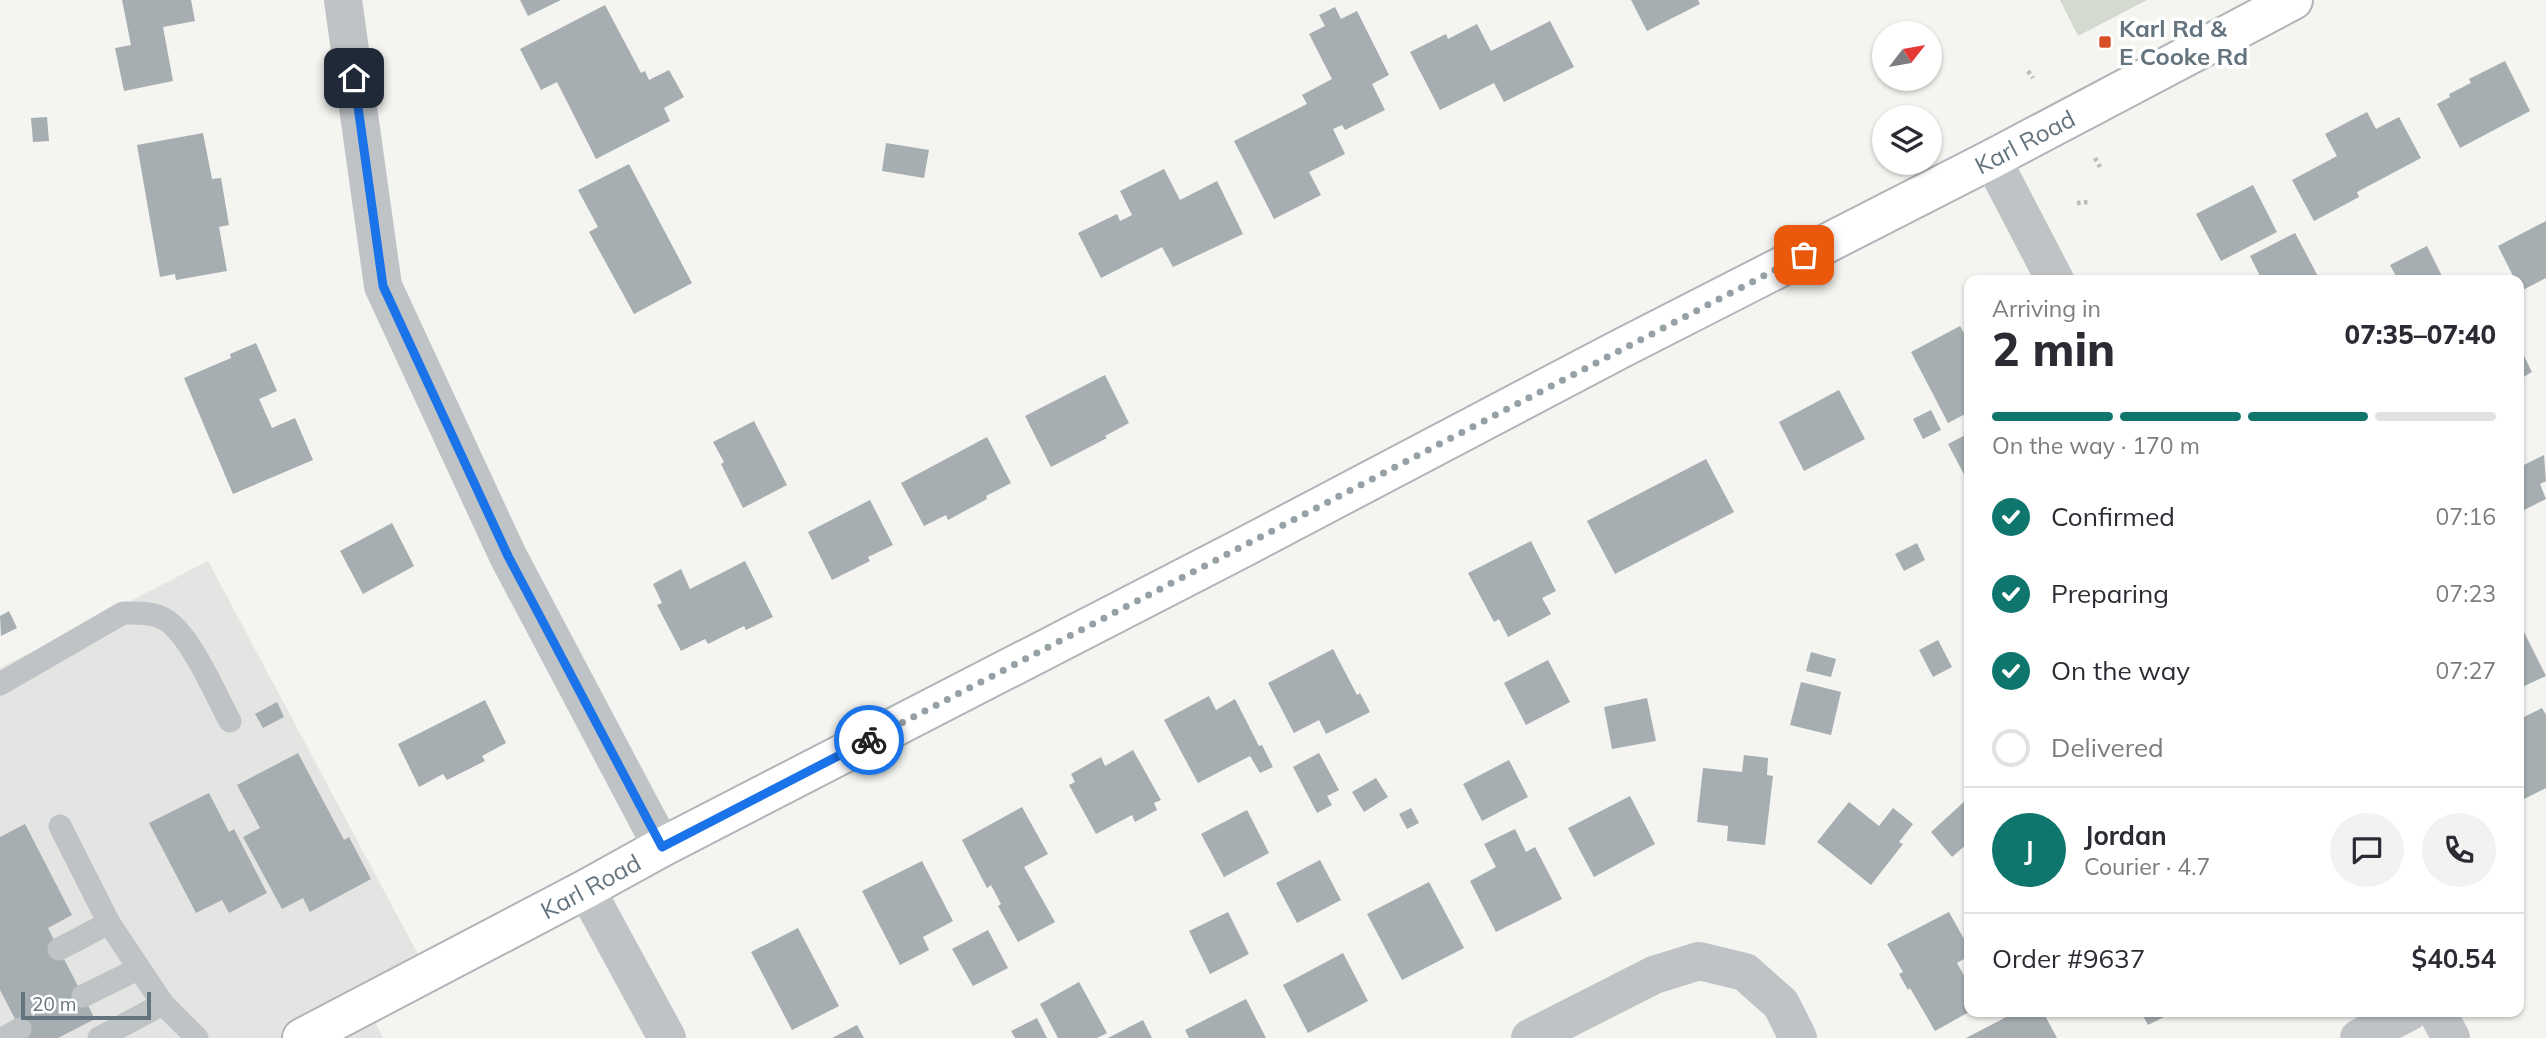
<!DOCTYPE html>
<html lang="en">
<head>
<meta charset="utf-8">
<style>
	:root { --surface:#fff; --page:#f2f2f3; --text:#2b2b33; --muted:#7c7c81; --line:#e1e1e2; --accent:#0f766e }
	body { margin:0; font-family:Mulish,sans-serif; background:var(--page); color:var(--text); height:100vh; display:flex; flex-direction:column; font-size:26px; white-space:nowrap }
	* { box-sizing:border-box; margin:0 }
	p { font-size:23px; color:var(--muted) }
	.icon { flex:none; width:38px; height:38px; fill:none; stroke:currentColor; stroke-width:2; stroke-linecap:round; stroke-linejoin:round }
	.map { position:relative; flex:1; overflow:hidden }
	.drawer { position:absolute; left:1964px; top:275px; width:560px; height:742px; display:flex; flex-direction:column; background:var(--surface); border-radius:14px; box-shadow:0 2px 5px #0004 }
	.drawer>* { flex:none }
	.needle { width:46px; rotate:59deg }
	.fabs { position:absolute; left:1872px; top:21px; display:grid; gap:14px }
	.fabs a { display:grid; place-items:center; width:70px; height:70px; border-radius:50%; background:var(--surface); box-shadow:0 2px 5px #0004; font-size:35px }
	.scale { position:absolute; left:21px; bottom:18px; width:130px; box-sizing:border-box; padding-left:7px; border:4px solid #64747f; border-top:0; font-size:19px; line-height:24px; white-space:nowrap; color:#64747f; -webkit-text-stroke:5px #fff; paint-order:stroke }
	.pin { position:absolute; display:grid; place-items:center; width:60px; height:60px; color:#fff; margin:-30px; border-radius:14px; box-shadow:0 4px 10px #0006 }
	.courier { position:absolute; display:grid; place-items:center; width:70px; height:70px; margin:-35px; border:5px solid #1a73e8; border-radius:50%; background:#fff; color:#222; box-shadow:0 2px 9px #0007 }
	.summary em { font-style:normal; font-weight:800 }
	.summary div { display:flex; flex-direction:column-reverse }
	.summary { display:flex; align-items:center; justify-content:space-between; height:119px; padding:0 28px }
	h1 { font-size:46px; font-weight:800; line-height:52px }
	.bar { display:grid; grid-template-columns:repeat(4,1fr); gap:10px 7px; align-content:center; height:84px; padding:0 28px }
	.bar i { height:9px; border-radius:5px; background:var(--line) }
	.bar .active { background:var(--accent) }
	.bar p { grid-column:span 4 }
	.line { display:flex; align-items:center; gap:18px; padding:0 28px; border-top:2px solid var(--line) }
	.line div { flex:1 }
	.round { display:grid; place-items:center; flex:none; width:74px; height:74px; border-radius:37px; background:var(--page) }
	ol { padding:0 28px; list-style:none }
	li { display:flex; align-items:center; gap:21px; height:77px }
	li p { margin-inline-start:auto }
	li .icon { padding:7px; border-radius:50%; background:var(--accent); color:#fff; stroke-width:4 }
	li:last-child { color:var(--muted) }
	li i { width:38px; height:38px; border:4px solid var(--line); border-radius:50% }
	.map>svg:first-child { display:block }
</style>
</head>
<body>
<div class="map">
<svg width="2546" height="1038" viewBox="0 0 2546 1038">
	<rect width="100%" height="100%" fill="#f4f4f0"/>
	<polygon fill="#e4e5e3" points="208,561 429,975 368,1008 383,1038 0,1038 0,668"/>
	<polygon fill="#d5dad1" points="2060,0 2147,0 2078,36"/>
	<g fill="#a6aeb2">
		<polygon points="122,0 191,0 195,21 163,27 173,81 124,91 115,48 131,45"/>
		<polygon points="520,0 561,0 528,16"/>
		<polygon points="1631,0 1698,0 1700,4 1647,31"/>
		<polygon points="605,5 641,73 645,71 649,80 669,70 684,97 664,108 670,121 596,159 557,82 541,90 520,49"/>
		<polygon points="1335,7 1341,19 1357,11 1389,75 1372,84 1385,110 1345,130 1342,125 1333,129 1345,154 1309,172 1321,195 1274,219 1234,141 1307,104 1302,95 1332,79 1309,34 1325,26 1319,15"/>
		<polygon points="1550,21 1574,67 1504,102 1494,83 1440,110 1410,52 1446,34 1448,39 1477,24 1491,51"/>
		<polygon points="2505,61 2530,111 2460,148 2437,104 2450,97 2449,94 2471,83 2469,79"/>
		<polygon points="2367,112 2376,129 2399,117 2421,158 2357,192 2359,197 2314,221 2292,180 2337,156 2325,134"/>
		<polygon points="47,117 49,141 33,142 31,118"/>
		<polygon points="203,133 212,179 221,178 229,225 219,227 227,271 176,280 175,274 160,277 137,145"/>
		<polygon points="886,143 929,150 924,178 882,171"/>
		<polygon points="629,164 692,283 634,314 589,232 598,227 578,190"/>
		<polygon points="1164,169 1180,200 1217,181 1243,234 1173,267 1162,247 1101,278 1078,233 1117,214 1120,221 1132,215 1120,191"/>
		<polygon points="2253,185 2277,232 2221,261 2196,214"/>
		<polygon points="2546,221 2546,278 2521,291 2518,280 2515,280 2498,246"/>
		<polygon points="2295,233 2320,280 2262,280 2250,256"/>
		<polygon points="2427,246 2444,280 2398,280 2390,265"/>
		<polygon points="1960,326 1969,342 1969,412 1948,423 1911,352"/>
		<polygon points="256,343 277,391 259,399 272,428 295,418 313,460 233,494 184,378 231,358 230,354"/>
		<polygon points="2518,344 2532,372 2518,380"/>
		<polygon points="1105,375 1129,423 1105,436 1107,438 1051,467 1025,416"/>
		<polygon points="1839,390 1865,439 1804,471 1779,422"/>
		<polygon points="1931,410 1941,430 1923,439 1913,419"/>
		<polygon points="754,421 787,485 743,508 721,464 724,462 713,442"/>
		<polygon points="1969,433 1969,484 1948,444"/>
		<polygon points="987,437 1011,483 986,496 987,499 948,520 946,515 924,526 901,483"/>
		<polygon points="2544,455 2546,481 2540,484 2546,499 2518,513 2518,468"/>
		<polygon points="1706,459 1734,512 1615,574 1587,521"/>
		<polygon points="870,500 893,545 868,557 870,561 832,580 808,532"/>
		<polygon points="392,523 414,566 363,594 340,551"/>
		<polygon points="1531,541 1556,591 1542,598 1551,614 1508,637 1499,619 1494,622 1468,573"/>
		<polygon points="1917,543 1925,560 1904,571 1895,554"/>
		<polygon points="745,561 773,617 746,630 744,626 708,644 705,639 681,651 657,605 662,603 653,584 681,569 690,589"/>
		<polygon points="9,611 17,628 1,636 0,616"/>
		<polygon points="2518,620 2546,676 2518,689"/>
		<polygon points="1938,640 1952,667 1933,677 1919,650"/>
		<polygon points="1333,649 1357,695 1360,693 1370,712 1326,734 1319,720 1294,733 1268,683"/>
		<polygon points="1811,652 1836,659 1831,677 1806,671"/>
		<polygon points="1548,660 1570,702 1526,725 1504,683"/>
		<polygon points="1801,682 1841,692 1831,735 1790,725"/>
		<polygon points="1209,696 1216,710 1235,699 1259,746 1262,745 1273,767 1260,773 1250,756 1198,783 1164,720"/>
		<polygon points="1647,698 1656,741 1612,749 1604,707"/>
		<polygon points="485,700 506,743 482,756 485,761 447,780 443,774 419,787 398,744"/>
		<polygon points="277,702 284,717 263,728 255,714"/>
		<polygon points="2542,708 2546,715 2546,788 2518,802 2518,720"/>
		<polygon points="1133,750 1161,800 1154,803 1157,810 1135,822 1132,815 1096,834 1069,785 1075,782 1071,774 1101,757 1105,766"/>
		<polygon points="298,753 344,840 349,837 371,879 310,912 303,898 282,909 243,837 260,828 237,785"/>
		<polygon points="1319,753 1339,790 1327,796 1332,805 1317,813 1293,767"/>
		<polygon points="1744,755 1768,758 1767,775 1773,776 1765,845 1727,841 1728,826 1697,822 1703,768 1742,772"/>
		<polygon points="1509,760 1528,797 1482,821 1463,784"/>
		<polygon points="1376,778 1388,797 1364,812 1352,792"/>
		<polygon points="209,793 229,832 234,829 267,893 229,913 222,900 196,913 149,823"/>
		<polygon points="1630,796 1655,844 1594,877 1568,828"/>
		<polygon points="1966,800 1969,804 1969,842 1952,857 1931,832"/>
		<polygon points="1849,802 1879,826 1893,808 1913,824 1899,842 1903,844 1871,885 1817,842"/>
		<polygon points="1022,807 1048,854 1024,867 1055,922 1018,942 998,906 1001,904 991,885 987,888 962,840"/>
		<polygon points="1411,808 1419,823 1407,829 1399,814"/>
		<polygon points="1247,810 1269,853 1224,877 1201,834"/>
		<polygon points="25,824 72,915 48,928 95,1019 58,1038 25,1038 0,990 0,837"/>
		<polygon points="1515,829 1526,852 1535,847 1562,899 1496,932 1470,881 1496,867 1484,844"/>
		<polygon points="1320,860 1341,900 1297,923 1276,883"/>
		<polygon points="922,861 953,921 923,937 929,950 900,965 862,891"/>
		<polygon points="1429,882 1464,948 1402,980 1367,914"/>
		<polygon points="1228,912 1249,954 1210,974 1189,931"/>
		<polygon points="1949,912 1969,948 1969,956 1957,963 1969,984 1969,1012 1935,1031 1910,988 1908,990 1899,974 1903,972 1887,944"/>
		<polygon points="798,928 839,1006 792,1030 751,952"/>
		<polygon points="988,930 1008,968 973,986 952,949"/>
		<polygon points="1343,953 1368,1001 1308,1033 1283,985"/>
		<polygon points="1079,982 1107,1033 1097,1038 1058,1038 1040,1004"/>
		<polygon points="1246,999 1266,1038 1189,1038 1185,1030"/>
		<polygon points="2016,1012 2043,1012 2057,1038 1966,1038"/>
		<polygon points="2141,1012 2174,1012 2148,1025"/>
		<polygon points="1037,1018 1047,1038 1015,1038 1011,1031"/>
		<polygon points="1143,1020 1152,1038 1108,1038"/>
		<polygon points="857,1025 864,1038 832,1038"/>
	</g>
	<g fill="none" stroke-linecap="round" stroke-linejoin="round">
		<defs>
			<g id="secondary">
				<path id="s1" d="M302 1038 586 889 662 847 1242 548 1622 348 1992 159 2293 0"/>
			</g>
		</defs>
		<use href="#secondary" stroke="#afb5b8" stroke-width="42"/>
		<g stroke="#b9bbbd" stroke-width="4.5" stroke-dasharray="3.5 3.5" stroke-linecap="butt">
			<polyline points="2028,71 2033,78"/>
			<polyline points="2095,158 2100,167"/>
			<polyline points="2077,203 2089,202"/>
		</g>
		<g stroke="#bfc3c6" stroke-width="23">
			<path d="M0 684 123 613C137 613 154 612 166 620 191 636 215 694 230 721"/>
			<polyline points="60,826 109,923"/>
			<polyline points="59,949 109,923 163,1004 197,1038"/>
			<polyline points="83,996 138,969"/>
			<polyline points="4,1038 20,1029"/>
			<polyline points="99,1038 163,1004"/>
		</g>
		<g stroke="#bfc3c6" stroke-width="38">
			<polyline points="343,0 383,286 508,556 662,847"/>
			<polyline points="1992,159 2055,280"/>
			<polyline points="586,889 667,1038"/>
			<polyline points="2437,1012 2451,1038"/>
			<polyline points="1530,1038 1654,975 1699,961 1745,972 1781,1004 1798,1038"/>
			<polyline points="2359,1038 2409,1012"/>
		</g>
		<use href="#secondary" stroke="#fff" stroke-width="38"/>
	</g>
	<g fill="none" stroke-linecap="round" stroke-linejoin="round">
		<polyline stroke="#96a1a7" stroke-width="7" stroke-dasharray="0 12.6" points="869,740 1804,255"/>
		<polyline stroke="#1a73e8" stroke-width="9" points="354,78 383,286 508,556 662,847 869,740"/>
	</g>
	<rect fill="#d94f2a" stroke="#fff" stroke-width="2.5" x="2098" y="35" width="14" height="14" rx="3.5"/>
	<g text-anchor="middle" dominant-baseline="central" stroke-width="7" stroke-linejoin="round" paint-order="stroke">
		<g font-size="24" font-weight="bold" fill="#64747f" stroke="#fff" text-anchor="start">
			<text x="2119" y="28">Karl Rd &amp;<tspan x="2119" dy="28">E Cooke Rd</tspan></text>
		</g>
		<g font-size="24" fill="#64747f" stroke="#fff">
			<text stroke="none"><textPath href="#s1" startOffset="1942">Karl Road</textPath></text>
			<text stroke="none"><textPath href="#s1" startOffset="326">Karl Road</textPath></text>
		</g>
	</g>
</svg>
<div class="fabs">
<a><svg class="needle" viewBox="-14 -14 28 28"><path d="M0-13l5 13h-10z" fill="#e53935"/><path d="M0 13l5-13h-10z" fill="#7c7c81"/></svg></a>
<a><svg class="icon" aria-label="layers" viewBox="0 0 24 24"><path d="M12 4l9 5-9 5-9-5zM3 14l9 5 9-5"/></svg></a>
</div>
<div class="scale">20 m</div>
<div class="pin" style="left:1804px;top:255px;background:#ea580c"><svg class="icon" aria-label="bag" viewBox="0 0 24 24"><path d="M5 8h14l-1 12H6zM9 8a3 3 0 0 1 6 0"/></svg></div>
<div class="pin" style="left:354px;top:78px;background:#1f2937"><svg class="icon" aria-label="home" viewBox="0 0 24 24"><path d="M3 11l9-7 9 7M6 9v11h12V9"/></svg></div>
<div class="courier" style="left:869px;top:740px"><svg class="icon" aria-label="bike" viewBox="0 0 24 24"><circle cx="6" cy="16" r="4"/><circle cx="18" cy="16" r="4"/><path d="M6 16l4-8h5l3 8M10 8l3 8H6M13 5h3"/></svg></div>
<section class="drawer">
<div class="summary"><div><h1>2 min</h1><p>Arriving in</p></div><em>07:35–07:40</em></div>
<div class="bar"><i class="active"></i><i class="active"></i><i class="active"></i><i></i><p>On the way · 170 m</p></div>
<ol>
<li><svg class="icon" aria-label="check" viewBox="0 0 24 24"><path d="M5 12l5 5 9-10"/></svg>Confirmed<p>07:16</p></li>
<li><svg class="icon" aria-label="check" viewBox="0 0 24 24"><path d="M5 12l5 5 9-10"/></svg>Preparing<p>07:23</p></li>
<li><svg class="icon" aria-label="check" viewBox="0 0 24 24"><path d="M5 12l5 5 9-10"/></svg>On the way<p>07:27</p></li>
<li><i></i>Delivered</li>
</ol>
<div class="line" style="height:126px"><b class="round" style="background:var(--accent);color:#fff">J</b><div><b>Jordan</b><p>Courier · 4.7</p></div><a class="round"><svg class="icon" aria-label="chat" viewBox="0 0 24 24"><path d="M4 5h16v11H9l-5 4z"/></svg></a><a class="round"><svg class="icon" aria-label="phone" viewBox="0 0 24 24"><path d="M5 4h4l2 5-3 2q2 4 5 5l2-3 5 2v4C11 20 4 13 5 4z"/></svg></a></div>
<div class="line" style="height:91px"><div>Order #9637</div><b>$40.54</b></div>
</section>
</div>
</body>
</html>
